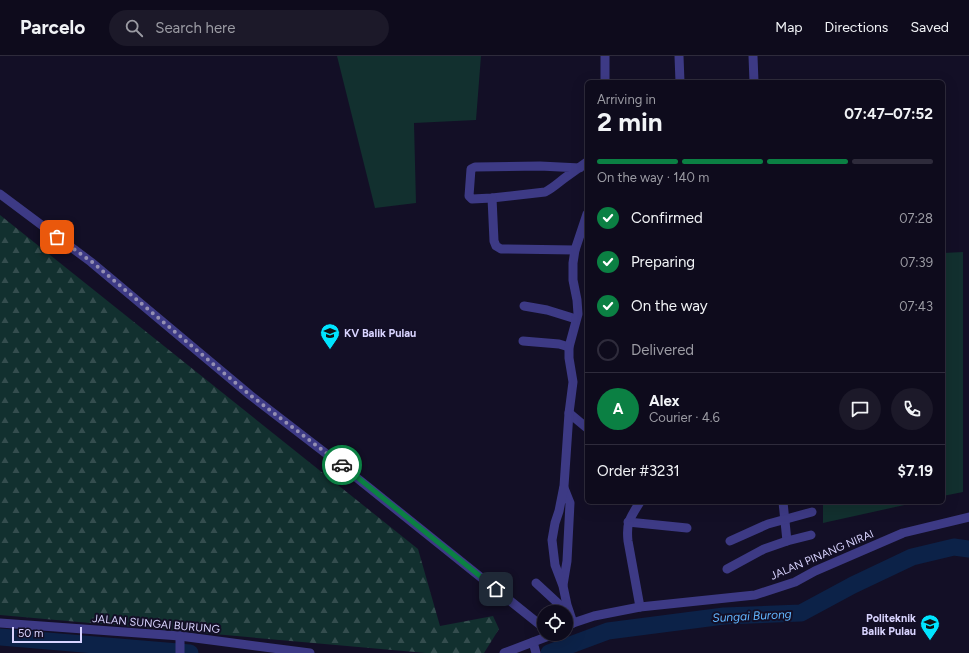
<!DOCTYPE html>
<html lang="en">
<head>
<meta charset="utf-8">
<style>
	:root { --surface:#0e0b1c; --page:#1c1929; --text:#f1f3f6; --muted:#9b9ba3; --line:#2e2b3b; --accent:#0b8043 }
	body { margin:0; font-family:Figtree,sans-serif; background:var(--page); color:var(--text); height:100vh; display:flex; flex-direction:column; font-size:15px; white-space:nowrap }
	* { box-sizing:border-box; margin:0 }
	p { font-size:13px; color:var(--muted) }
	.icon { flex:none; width:22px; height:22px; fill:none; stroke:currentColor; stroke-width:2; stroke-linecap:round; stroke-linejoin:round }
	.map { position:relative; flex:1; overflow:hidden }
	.side { position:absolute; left:585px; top:24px; width:360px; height:424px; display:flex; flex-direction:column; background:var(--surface); border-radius:6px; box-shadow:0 4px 16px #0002,0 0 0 1px var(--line) }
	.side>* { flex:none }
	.tools { position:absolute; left:537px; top:549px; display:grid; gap:8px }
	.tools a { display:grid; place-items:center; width:36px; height:36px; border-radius:50%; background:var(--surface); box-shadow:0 4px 16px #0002,0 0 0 1px var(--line); font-size:20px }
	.scale { position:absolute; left:12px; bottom:10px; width:70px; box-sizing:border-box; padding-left:4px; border:2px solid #d9d4ff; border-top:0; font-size:11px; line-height:14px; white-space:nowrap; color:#d9d4ff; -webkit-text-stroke:3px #130f26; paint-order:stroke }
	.pin { position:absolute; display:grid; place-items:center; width:34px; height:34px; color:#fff; margin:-17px; border-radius:8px; box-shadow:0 2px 6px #0006 }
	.courier { position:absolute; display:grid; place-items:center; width:40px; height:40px; margin:-20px; border:3px solid #0b8043; border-radius:50%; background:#fff; color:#222; box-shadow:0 1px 5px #0007 }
	.summary em { font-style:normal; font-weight:700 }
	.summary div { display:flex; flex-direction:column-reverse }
	.summary { display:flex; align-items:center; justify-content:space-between; height:68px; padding:0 12px }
	h1 { font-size:26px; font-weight:700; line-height:30px }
	.bar { display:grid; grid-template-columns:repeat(4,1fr); gap:6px 4px; align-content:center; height:48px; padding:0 12px }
	.bar i { height:5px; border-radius:3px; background:var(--line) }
	.bar .on { background:var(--accent) }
	.bar p { grid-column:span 4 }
	.line { display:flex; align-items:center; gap:10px; padding:0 12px; border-top:1px solid var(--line) }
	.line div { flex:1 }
	.round { display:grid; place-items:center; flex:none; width:42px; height:42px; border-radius:21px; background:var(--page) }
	ol { padding:0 12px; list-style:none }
	li { display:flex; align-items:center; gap:12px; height:44px }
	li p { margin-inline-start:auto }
	li .icon { padding:4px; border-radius:50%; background:var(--accent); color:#fff; stroke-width:4 }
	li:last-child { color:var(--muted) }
	li i { width:22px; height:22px; border:2px solid var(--line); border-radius:50% }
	header { display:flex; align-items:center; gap:24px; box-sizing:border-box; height:56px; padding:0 20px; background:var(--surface); border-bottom:1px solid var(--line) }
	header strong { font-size:19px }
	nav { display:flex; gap:22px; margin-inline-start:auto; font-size:14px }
	.search { width:280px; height:36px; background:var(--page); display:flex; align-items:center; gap:10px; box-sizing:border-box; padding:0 14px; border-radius:22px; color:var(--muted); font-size:15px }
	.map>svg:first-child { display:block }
</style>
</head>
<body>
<header>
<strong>Parcelo</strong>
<div class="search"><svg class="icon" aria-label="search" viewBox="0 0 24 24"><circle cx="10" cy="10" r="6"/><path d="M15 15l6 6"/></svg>Search here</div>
<nav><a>Map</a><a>Directions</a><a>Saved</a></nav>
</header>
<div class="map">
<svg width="969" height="597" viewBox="0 0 969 597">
	<defs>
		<pattern id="forest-firs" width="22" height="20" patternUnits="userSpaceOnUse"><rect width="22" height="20" fill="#12302f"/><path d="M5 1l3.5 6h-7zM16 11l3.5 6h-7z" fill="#344d4e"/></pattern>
	</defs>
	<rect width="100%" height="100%" fill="#130f26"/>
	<g fill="#12302f">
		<polygon points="337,0 481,0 476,64 414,67 416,147 375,152"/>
		<polygon points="963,196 963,436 943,440 943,197"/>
		<polygon points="823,446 918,446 823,467"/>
	</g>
	<polygon fill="url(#forest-firs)" points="0,159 418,493 440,570 493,560 499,573 484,597 426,597 0,559"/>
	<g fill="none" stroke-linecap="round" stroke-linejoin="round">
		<g stroke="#0c2248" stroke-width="17">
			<polyline points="0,581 190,597"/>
			<polyline points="549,597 608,575 724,560 801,557 853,529 912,501 954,491 969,493"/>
		</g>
		<g stroke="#3d3a85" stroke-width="9">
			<polyline points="679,0 680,26"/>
			<polyline points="753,0 754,26"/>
			<polyline points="605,26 605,0"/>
			<path d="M580 112 540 110 475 111 471 113 469 140 472 143 492 142 545 136C553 132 559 126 566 121 573 116 580 111 587 106"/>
			<polyline points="0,138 91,206 250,339 337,406 544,572"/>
			<polyline points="492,142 494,185 496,190 501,193 575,194"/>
			<polyline points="524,250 547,254 576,263"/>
			<polyline points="523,285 559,288 569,291"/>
			<polyline points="569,357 587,372"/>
			<polyline points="783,446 787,485"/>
			<polyline points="628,466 687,472"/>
			<polyline points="730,485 768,468 812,456"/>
			<polyline points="727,513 764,493 787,485 811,479"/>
			<polyline points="536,527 562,551 569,556"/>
			<polyline points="563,529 567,505 570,447 564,432"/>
			<path d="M640 551 628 485C626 466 630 462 640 446"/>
			<polyline points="0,567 180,580 310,597"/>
			<polyline points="573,567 567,549 563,530 555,509 552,484 555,467 559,455 564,430 569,357 573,326 569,302 569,291 578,258 577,244 573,224 573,207 575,194 587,158"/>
			<polyline points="566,571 573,567 594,560 640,551 755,539 795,526 815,515 903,477 969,461"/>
			<polyline points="533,586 536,597"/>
			<polyline points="180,597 180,580"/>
			<polyline points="504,597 554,578"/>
		</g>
	</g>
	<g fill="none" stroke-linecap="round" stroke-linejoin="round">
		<polyline stroke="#948fb3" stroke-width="4" stroke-dasharray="0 7.2" points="57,181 92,206 250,339 342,409"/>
		<polyline stroke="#0b8043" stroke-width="5" points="342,409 496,533"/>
	</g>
	<defs>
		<symbol id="university-pin" viewBox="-11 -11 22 30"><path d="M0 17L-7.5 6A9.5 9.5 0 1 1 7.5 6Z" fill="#00e5ff" stroke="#130f26"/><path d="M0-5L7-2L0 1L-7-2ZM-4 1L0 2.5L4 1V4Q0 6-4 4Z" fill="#111"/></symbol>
	</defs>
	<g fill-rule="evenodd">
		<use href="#university-pin" x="319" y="266" width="22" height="30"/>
		<use href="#university-pin" x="919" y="557" width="22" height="30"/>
	</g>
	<g text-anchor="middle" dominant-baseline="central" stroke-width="4" stroke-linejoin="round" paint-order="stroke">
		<g font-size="11" font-weight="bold" fill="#d9d4ff" stroke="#130f26" text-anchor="start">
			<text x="344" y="277">KV Balik Pulau</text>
			<text x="916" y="562" text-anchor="end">Politeknik<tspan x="916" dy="13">Balik Pulau</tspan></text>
		</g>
		<g font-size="11" fill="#d9d4ff" stroke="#130f26">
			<text transform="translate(822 499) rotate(-23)">JALAN PINANG NIRAI</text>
			<text transform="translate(156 568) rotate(5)">JALAN SUNGAI BURUNG</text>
		</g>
		<g font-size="12" font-style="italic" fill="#62b6ff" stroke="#130f26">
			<text transform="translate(752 560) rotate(-3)">Sungai Burong</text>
		</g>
	</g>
</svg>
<div class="tools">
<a><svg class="icon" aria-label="locate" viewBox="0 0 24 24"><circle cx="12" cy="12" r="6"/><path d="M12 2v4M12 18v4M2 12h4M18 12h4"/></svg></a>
</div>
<div class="scale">50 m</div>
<div class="pin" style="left:57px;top:181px;background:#ea580c"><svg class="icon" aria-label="bag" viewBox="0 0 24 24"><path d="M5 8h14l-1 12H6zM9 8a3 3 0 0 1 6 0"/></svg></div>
<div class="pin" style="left:496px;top:533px;background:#1f2937"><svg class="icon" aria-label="home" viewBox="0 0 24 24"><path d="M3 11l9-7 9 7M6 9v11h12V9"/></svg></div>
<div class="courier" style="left:342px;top:409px"><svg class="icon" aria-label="car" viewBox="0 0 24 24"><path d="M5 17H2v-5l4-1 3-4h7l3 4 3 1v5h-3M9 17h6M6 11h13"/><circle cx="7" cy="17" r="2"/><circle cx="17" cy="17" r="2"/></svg></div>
<section class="side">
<div class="summary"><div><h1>2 min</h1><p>Arriving in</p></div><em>07:47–07:52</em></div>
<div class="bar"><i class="on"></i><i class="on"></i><i class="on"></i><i></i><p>On the way · 140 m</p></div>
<ol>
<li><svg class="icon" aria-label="check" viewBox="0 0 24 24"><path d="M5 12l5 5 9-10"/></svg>Confirmed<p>07:28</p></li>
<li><svg class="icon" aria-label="check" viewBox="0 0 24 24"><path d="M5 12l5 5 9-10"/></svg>Preparing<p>07:39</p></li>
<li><svg class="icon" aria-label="check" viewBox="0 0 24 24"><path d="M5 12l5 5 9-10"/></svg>On the way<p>07:43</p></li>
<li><i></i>Delivered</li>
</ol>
<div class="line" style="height:72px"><b class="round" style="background:var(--accent);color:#fff">A</b><div><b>Alex</b><p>Courier · 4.6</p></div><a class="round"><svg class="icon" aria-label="chat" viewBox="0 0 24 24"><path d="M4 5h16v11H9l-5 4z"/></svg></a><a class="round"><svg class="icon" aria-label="phone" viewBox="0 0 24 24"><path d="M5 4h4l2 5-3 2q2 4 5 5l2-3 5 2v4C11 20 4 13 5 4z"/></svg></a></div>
<div class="line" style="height:52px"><div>Order #3231</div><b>$7.19</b></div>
</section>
</div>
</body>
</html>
